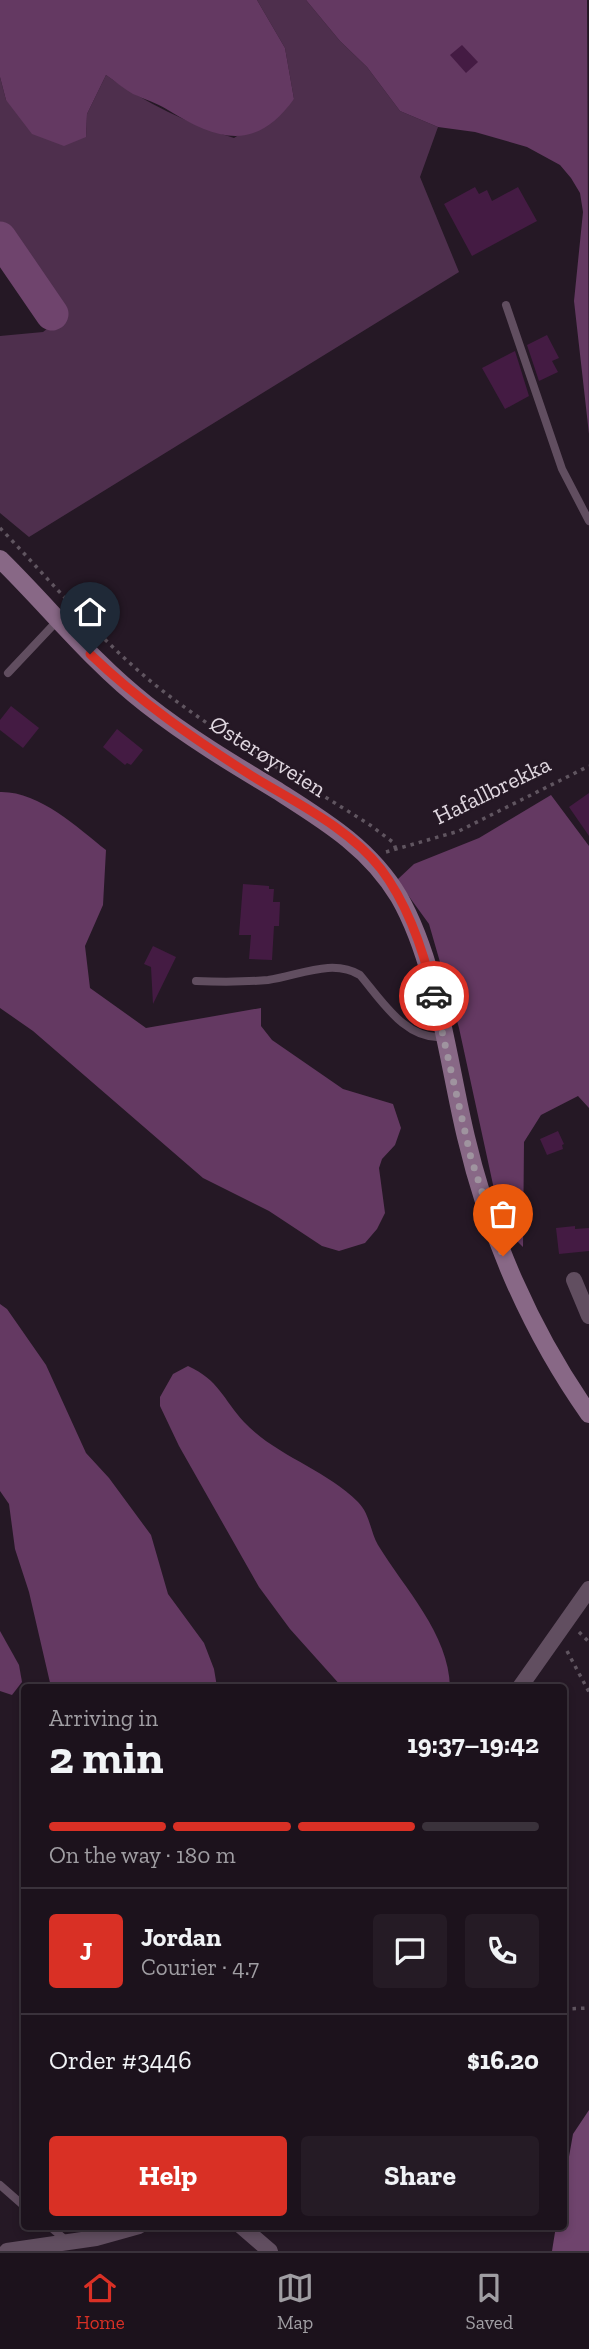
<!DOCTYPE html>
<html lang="en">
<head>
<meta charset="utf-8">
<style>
	:root { --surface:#1c121c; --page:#251b25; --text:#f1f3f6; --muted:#a09ea3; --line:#3a323b; --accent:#d93025 }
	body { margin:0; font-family:"Zilla Slab",serif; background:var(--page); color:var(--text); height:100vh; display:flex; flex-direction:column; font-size:26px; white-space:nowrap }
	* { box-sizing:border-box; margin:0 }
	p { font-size:23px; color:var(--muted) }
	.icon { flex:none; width:38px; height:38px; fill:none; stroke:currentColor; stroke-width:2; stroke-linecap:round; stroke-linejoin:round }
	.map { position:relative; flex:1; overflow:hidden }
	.panel { position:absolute; left:21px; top:1684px; width:546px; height:546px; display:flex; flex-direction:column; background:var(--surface); border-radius:7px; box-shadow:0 4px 10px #0003,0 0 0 2px var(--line) }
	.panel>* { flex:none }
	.pin { position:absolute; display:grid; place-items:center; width:60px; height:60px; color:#fff; margin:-72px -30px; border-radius:50% 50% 50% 0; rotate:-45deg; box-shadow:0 0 7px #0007 }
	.pin .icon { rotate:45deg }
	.courier { position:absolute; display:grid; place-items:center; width:70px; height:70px; margin:-35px; border:5px solid #d93025; border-radius:50%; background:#fff; color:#222; box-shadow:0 2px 9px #0007 }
	.head em { font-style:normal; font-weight:700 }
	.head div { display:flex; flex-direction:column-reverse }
	.head { display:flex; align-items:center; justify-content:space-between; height:119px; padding:0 28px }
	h1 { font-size:46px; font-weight:700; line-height:52px }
	.bar { display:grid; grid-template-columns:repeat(4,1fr); gap:10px 7px; align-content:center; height:84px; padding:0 28px }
	.bar i { height:9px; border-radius:5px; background:var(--line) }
	.bar .current { background:var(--accent) }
	.bar p { grid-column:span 4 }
	.line { display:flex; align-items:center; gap:18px; padding:0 28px; border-top:2px solid var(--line) }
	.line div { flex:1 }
	.round { display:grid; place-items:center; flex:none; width:74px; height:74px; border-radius:7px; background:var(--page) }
	.cta { display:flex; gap:14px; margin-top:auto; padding:14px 28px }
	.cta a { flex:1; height:80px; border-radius:7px; background:var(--accent); color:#fff; font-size:28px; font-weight:700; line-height:80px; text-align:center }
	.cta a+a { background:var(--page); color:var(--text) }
	.menu { display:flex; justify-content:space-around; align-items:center; height:98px; border-top:2px solid var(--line); background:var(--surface); font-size:19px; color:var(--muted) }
	.menu a { display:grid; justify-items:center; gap:4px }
	.menu .current { color:var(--accent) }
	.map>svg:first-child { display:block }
</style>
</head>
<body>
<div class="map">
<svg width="589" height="2251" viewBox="0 0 589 2251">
	<rect width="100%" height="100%" fill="#251825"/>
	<path fill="#4e2f4d" d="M257 0H306L340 41 367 67 400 111 438 127 420 177 459 272 29 537 0 513V336L43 332 52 325 10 245 0 251V77L6 100 86 137 87 114 106 75C145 103 189 124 234 138L294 99 285 48Z"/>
	<g fill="#643962">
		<path d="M0 0H257L285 48 294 99C255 153 217 140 168 110 157 103 144 99 133 94 124 89 115 81 106 75L87 114 86 137 64 146 32 134 6 100 0 77Z"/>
		<polygon points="306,0 587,0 589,434 574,301 583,212 580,193 571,178 560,165 527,147 475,132 438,127 400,111 367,67 340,41"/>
		<path d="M0 792C39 791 77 827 106 850L103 905 85 946 90 988 146 1028 261 1008V1026L272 1040 343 1089 393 1104 401 1128 395 1145 382 1159 379 1168 385 1213 377 1229 365 1243 339 1251 322 1246 269 1211 203 1178 33 1031 0 1008Z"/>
		<polygon points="551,795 589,846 589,1108 578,1096 541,1115 524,1142 523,1247 502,1226 459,1028 429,924 397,880 414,864 479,838"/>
		<polygon points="0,1304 7,1309 46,1365 86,1453 109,1478 151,1535 168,1594 204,1643 214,1669 217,1687 51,1687 29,1592 15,1549 9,1504 0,1491"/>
		<path d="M188 1366C219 1380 223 1399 244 1422 276 1456 325 1469 358 1502 370 1514 370 1531 378 1545 404 1588 449 1634 450 1687H342L290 1629 259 1587 179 1446 160 1406V1397L173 1374Z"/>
		<polygon points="0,1631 19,1665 22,1682 12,1695 0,1691"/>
	</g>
	<polygon fill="#6f446d" points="589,2110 589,2251 552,2251 556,2226 564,2226 564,2185 573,2134"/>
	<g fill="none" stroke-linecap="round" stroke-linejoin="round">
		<polyline stroke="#6f446d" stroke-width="33" points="0,238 52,314"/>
	</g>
	<g fill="#441b43">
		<polygon points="462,45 478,62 466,73 450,55"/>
		<polygon points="475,187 479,194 487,190 492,201 518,187 537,221 472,256 444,204"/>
		<polygon points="547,335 559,358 552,361 558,372 539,381 527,345"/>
		<polygon points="515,351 529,396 505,409 482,368"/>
		<polygon points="11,706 39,728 23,748 0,730 0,720"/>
		<polygon points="117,729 143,750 131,765 127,763 125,765 103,747"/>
		<polygon points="589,793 589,836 569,807"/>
		<polygon points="243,884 269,886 269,889 274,889 273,902 280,902 279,926 274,926 272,960 249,959 251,935 239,935"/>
		<polygon points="153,946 176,957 153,1004 151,967 144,964"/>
		<polygon points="558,1131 564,1144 562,1145 563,1149 547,1155 540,1139"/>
		<polygon points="575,1226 575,1229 589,1228 589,1251 559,1254 556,1228"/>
	</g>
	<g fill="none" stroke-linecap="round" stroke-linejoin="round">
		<g stroke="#605560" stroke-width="3.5" stroke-dasharray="3.5 5" stroke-linecap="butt">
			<path d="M0 528C52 582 100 641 159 688 225 740 300 780 370 825L394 843 396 850"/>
			<polyline points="386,852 459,831 589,766"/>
			<polyline points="579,1632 589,1642"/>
			<polyline points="567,1651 589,1692"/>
			<polyline points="564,2009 589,2008"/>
		</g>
		<g stroke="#614e60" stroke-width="8">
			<polyline points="506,305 562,469 589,521"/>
			<polyline points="8,673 58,620"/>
			<path d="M196 981C220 982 245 982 268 980 298 976 332 958 360 975 382 1001 406 1041 444 1037"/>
			<polyline points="0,2185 24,2206"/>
			<polyline points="49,2226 67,2241"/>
		</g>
		<g stroke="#614e60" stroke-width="16">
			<polyline points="574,1280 589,1316"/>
			<polyline points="520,1687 589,1589"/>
			<polyline points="241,2226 270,2251"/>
			<polyline points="7,2251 96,2238 139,2226"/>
		</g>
		<path stroke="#886886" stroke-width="18" d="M0 559C49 607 92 662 146 704 188 737 233 764 278 791 325 821 370 848 399 897 437 963 448 1062 466 1137 489 1235 531 1332 589 1414"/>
	</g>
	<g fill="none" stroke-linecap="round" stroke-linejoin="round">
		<polyline stroke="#9f949f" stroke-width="7" stroke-dasharray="0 12.6" points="434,996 471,1158 503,1256"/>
		<path stroke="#d93025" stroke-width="9" d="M90 654C140 702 194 739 252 776 296 803 349 828 381 869 409 906 424 952 434 996"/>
	</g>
	<g text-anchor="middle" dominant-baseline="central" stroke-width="5" stroke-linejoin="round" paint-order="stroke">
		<g font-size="23" fill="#e0d7e0" stroke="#251825">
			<text transform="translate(268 756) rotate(32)">Østerøyveien</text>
			<text transform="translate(492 790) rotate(-26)">Hafallbrekka</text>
		</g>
	</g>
</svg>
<div class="pin" style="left:503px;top:1256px;background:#ea580c"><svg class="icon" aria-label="bag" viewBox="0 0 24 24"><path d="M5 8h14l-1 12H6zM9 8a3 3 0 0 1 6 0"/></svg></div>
<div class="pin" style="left:90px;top:654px;background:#1f2937"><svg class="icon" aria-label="home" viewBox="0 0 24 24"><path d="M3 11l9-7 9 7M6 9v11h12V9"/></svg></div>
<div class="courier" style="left:434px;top:996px"><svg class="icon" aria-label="car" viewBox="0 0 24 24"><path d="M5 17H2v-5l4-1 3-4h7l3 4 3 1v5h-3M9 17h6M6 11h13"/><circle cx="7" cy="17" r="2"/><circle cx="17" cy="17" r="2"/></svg></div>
<section class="panel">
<div class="head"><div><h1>2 min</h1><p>Arriving in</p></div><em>19:37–19:42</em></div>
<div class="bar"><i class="current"></i><i class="current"></i><i class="current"></i><i></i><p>On the way · 180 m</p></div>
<div class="line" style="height:126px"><b class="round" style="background:var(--accent);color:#fff">J</b><div><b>Jordan</b><p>Courier · 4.7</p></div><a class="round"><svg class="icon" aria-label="chat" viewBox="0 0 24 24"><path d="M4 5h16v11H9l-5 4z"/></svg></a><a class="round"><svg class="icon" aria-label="phone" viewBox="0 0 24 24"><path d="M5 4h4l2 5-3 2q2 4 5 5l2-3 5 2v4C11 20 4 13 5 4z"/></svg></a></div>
<div class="line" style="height:91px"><div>Order #3446</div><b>$16.20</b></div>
<div class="cta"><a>Help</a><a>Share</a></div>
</section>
</div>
<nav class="menu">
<a class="current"><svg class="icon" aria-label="home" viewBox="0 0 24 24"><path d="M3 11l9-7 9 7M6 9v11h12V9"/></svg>Home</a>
<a><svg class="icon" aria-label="map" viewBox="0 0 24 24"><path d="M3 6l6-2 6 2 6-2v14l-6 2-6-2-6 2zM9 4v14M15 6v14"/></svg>Map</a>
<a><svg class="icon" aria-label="saved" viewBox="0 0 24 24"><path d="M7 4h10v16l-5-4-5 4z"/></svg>Saved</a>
</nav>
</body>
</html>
